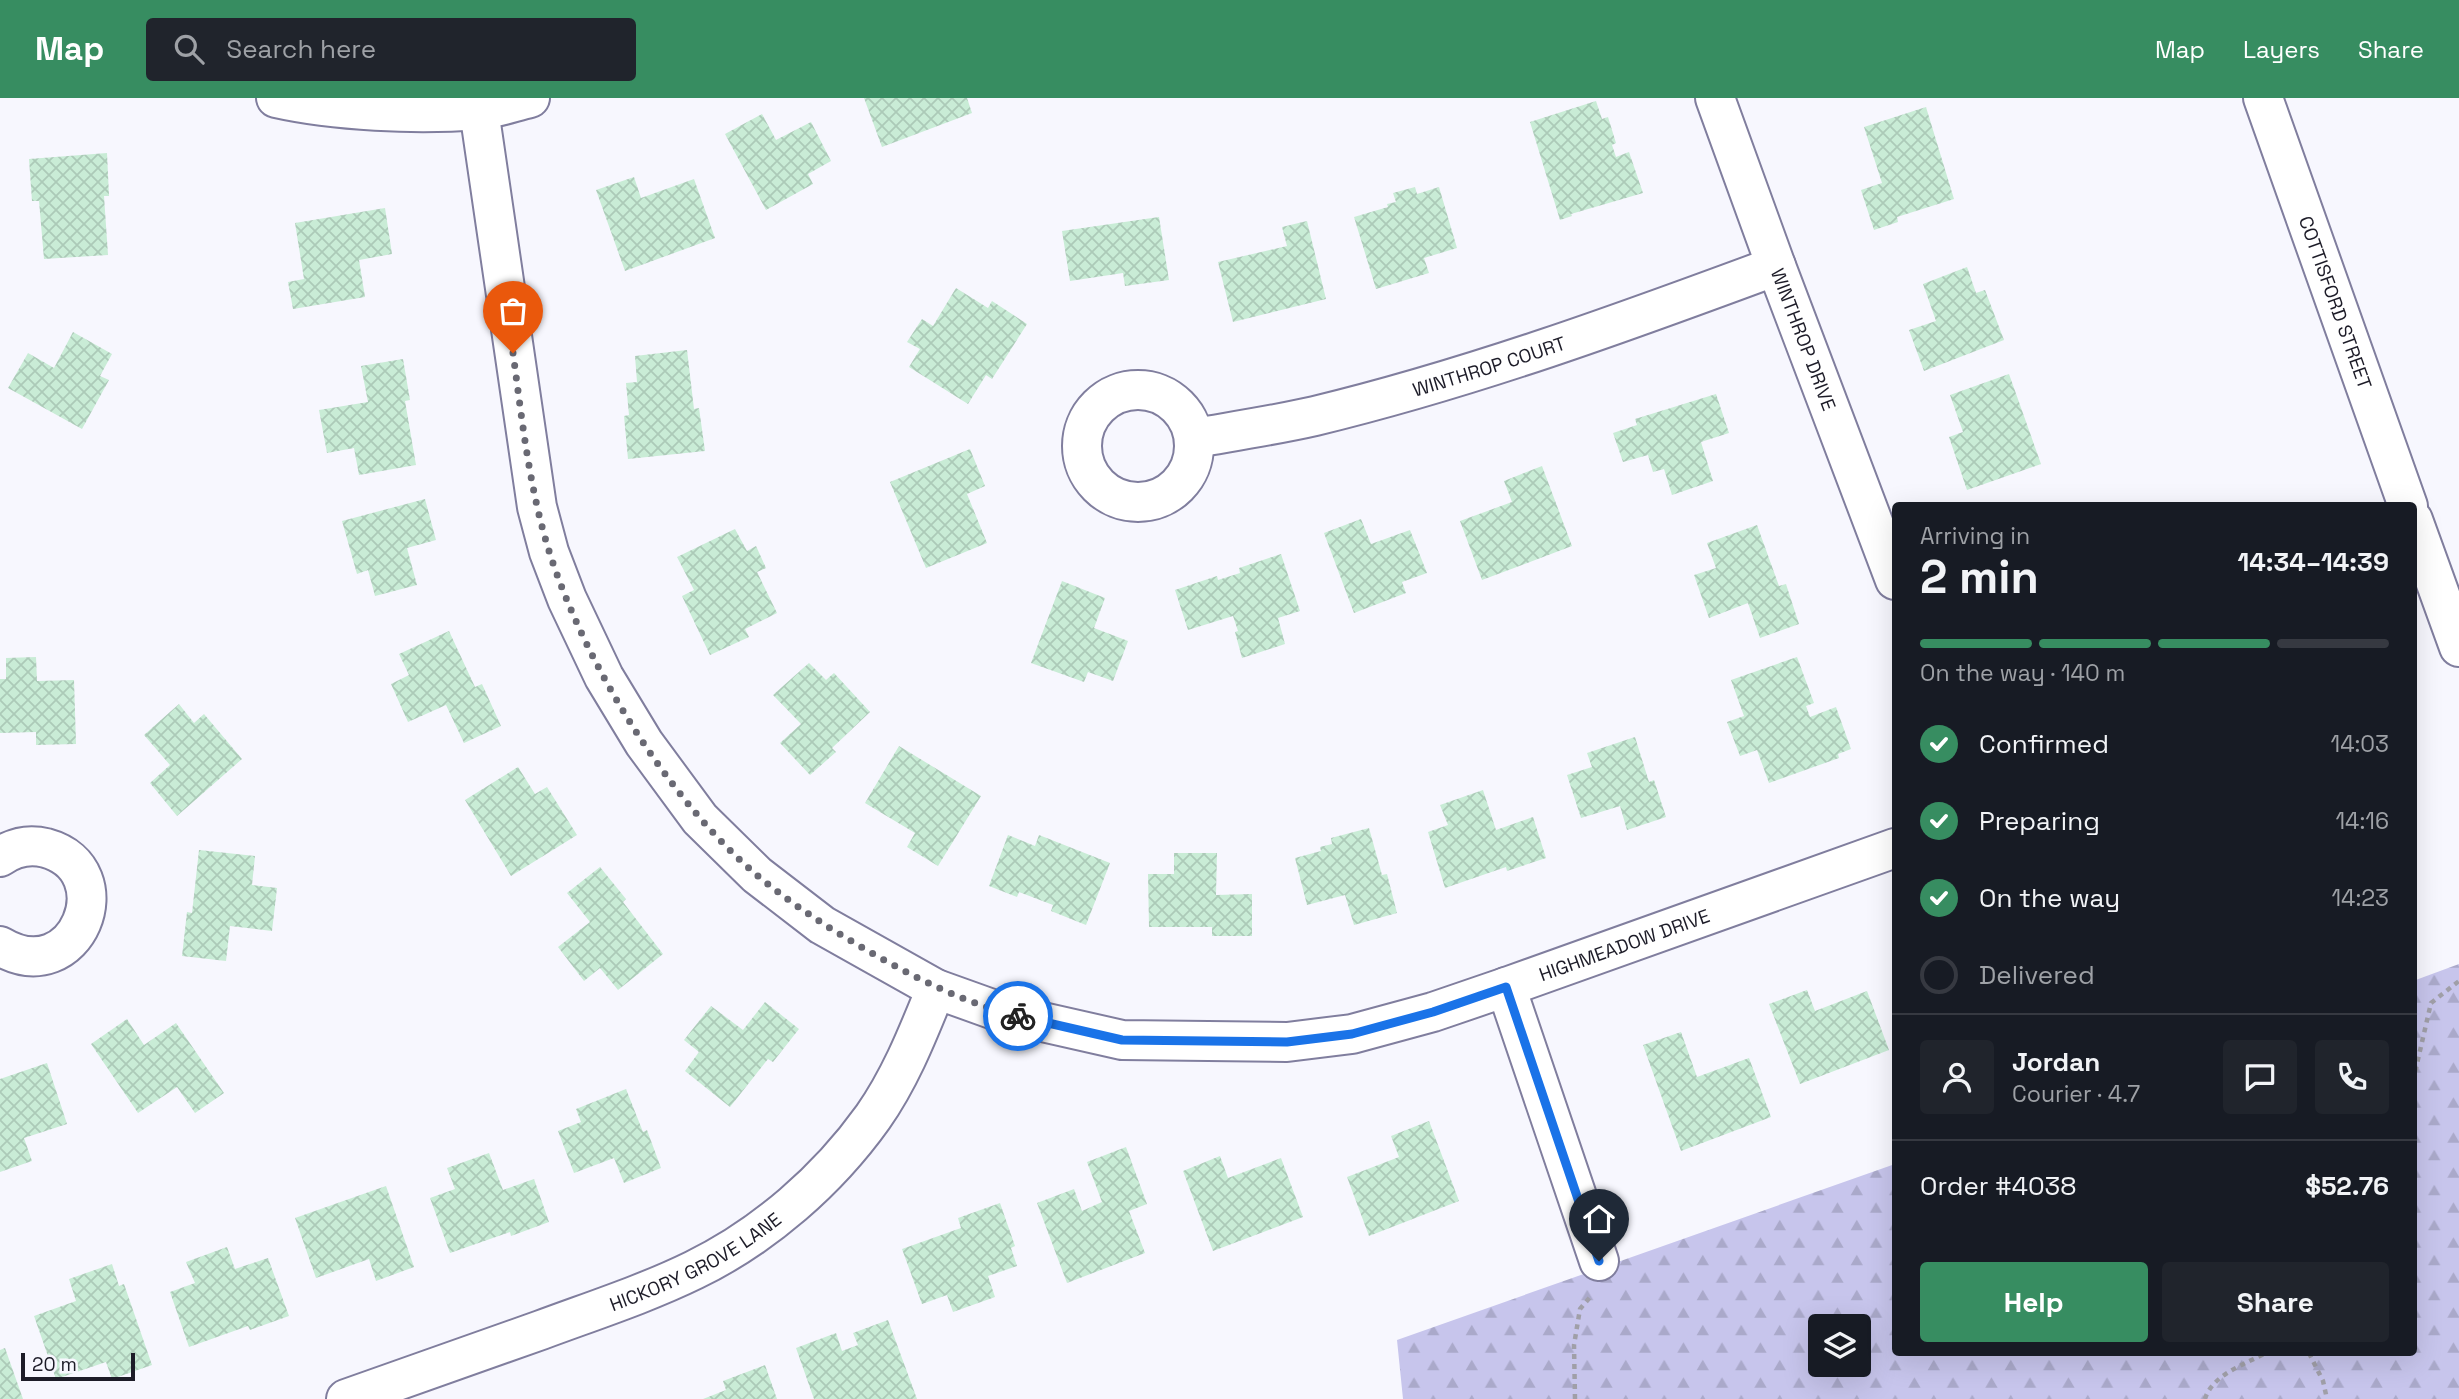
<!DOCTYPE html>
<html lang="en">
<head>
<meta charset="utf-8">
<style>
	:root { --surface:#171b24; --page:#20242c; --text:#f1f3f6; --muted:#9ea1a6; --line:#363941; --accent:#378d61 }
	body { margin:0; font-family:"Space Grotesk",sans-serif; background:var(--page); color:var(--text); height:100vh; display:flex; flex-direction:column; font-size:26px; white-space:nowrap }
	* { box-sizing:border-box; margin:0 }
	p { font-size:23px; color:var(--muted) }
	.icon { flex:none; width:38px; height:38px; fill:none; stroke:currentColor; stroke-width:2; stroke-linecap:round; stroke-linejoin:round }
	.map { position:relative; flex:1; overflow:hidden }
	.sheet { position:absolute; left:1892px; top:404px; width:525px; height:854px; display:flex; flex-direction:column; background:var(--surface); border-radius:7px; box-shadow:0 7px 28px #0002 }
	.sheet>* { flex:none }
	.controls { position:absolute; left:1808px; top:1216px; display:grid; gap:14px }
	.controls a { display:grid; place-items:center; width:63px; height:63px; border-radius:7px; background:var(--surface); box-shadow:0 7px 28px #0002; font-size:35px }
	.scale { position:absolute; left:21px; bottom:18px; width:114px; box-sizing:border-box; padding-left:7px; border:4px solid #1d1c28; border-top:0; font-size:19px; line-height:24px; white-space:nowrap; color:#1d1c28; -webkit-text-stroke:5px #f7f7fe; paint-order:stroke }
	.pin { position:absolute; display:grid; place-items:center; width:60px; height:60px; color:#fff; margin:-72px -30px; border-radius:50% 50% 50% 0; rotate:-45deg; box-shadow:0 0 7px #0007 }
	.pin .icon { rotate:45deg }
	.courier { position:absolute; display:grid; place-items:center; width:70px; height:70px; margin:-35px; border:5px solid #1a73e8; border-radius:50%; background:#fff; color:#222; box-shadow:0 2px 9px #0007 }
	.head em { font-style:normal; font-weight:700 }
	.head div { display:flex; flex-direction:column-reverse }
	.head { display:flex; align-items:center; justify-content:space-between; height:119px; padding:0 28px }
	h1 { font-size:46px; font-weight:700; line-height:52px }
	.bar { display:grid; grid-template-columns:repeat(4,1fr); gap:10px 7px; align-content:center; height:84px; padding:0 28px }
	.bar i { height:9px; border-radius:5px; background:var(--line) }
	.bar .on { background:var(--accent) }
	.bar p { grid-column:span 4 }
	.line { display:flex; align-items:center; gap:18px; padding:0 28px; border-top:2px solid var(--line) }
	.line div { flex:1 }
	.round { display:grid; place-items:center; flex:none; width:74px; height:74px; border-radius:7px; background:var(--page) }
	ol { padding:0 28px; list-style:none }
	li { display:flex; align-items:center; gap:21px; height:77px }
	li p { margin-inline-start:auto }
	li .icon { padding:7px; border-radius:50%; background:var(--accent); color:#fff; stroke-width:4 }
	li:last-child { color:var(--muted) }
	li i { width:38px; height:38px; border:4px solid var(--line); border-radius:50% }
	.primary-button { display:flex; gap:14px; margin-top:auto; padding:14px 28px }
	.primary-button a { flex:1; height:80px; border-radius:7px; background:var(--accent); color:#fff; font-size:28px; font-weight:700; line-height:80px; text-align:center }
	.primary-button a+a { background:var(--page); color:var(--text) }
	header { display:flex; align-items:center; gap:42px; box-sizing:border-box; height:98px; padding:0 35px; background:var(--accent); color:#fff }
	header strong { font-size:33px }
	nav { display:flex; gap:38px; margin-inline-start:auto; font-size:24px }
	.search { width:490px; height:63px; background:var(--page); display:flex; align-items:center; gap:18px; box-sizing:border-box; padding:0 24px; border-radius:7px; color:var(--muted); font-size:26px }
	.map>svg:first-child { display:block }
</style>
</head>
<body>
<header>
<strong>Map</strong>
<div class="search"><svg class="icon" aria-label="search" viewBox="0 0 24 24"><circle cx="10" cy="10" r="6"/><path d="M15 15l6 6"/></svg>Search here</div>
<nav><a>Map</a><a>Layers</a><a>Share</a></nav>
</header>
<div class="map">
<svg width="2459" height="1301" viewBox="0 0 2459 1301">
	<defs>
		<pattern id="forest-firs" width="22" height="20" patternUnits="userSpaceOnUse" patternTransform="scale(1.75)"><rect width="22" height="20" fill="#c7c5ec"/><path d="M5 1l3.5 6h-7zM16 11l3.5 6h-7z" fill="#aaa9ca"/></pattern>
		<pattern id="building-cross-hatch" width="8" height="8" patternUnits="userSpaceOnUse" patternTransform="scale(1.75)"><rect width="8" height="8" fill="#c9ecd6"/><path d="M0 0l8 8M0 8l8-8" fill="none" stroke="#accab8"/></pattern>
	</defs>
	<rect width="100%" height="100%" fill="#f7f7fe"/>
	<path fill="url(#forest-firs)" fill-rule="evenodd" d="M2459 866V1301H1403L1397 1242 1895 1066V1255H2413V883ZM1820 1228H1858V1267H1820Z"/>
	<g fill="url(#building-cross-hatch)">
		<polygon points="864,0 967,0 972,15 882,49"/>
		<polygon points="1596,3 1602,21 1608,19 1616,45 1612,47 1616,59 1629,54 1643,95 1571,116 1572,118 1560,122 1530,24"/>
		<polygon points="1926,9 1954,101 1897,119 1898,124 1874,132 1861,92 1882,85 1864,29"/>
		<polygon points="762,16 776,42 811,24 831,63 808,76 813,86 766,112 725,36"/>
		<polygon points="107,55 109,98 104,98 108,157 44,161 39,103 32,103 29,61"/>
		<polygon points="634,79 641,100 694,81 715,140 625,173 596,92"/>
		<polygon points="1415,89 1417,96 1439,89 1457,150 1424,160 1429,175 1376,191 1354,119 1388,109 1387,106 1396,104 1393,95"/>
		<polygon points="385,110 392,156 359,162 365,199 293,211 288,184 304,181 295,125"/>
		<polygon points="1159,119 1169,182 1125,188 1123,175 1070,183 1062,133"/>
		<polygon points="1307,123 1326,201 1233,224 1218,164 1287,148 1282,129"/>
		<polygon points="1967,169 1976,195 1985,192 2004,242 1924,273 1909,232 1936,223 1923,186"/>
		<polygon points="956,190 988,210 992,203 1027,226 992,281 986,277 968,306 909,269 920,251 907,244 922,221 933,228"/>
		<polygon points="73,234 112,256 100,278 109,282 82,331 8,290 28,255 54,270"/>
		<polygon points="687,252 694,311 699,310 705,353 628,361 624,318 629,317 626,285 637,284 635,258"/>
		<polygon points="403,261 410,302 405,303 416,367 359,377 354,350 327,355 319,312 368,304 361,268"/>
		<polygon points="2009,276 2041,366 1967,392 1949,339 1963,334 1950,297"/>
		<polygon points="1716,296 1729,335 1701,344 1713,383 1672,397 1664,371 1653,374 1648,357 1623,364 1613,335 1637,327 1635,321"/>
		<polygon points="970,351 985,388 967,396 987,445 926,470 890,384"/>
		<polygon points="1542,368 1572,448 1482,482 1460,423 1512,404 1504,383"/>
		<polygon points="425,401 436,442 407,450 417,487 375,498 368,472 357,476 342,423"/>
		<polygon points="1361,421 1371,446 1410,432 1427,475 1402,484 1406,495 1354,515 1324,435"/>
		<polygon points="1757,427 1779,488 1786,486 1799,526 1760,540 1748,505 1709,520 1694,477 1716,470 1707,445"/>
		<polygon points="735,431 747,453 756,448 766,470 757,474 777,515 745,531 749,539 710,557 682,498 694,492 677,459"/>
		<polygon points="1281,456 1300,513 1278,520 1285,546 1242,560 1235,534 1238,533 1233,518 1188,532 1175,492 1217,478 1218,482 1240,475 1239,470"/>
		<polygon points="1062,483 1105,500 1094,530 1128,543 1113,583 1088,574 1084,584 1031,565"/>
		<polygon points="449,533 475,589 482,586 501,628 464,645 446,607 408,624 391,586 409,577 399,556"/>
		<polygon points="36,559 37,583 74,582 76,646 36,647 36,634 0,635 0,581 6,581 6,560"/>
		<polygon points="1797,559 1814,605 1806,608 1810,619 1836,609 1851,651 1838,656 1839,660 1769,685 1757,652 1740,658 1727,624 1744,618 1731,582"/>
		<polygon points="809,565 826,582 834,575 870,614 832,650 836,654 810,677 780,645 801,626 773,597"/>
		<polygon points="179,606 194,625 204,616 242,661 177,718 150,685 170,667 144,637"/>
		<polygon points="1635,639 1649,684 1654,682 1666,719 1627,732 1620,708 1581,720 1567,677 1592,669 1587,655"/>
		<polygon points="899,648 981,698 938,768 907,749 915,735 865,705"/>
		<polygon points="518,669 535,696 547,689 577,737 511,778 465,702"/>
		<polygon points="1483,692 1496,732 1533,719 1546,760 1507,773 1506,769 1445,790 1428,734 1448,727 1440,707"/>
		<polygon points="1369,730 1382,777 1387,776 1397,815 1354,827 1345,797 1307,807 1295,760 1321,753 1320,749 1332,746 1331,740"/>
		<polygon points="1008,737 1035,748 1039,737 1110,765 1086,827 1051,813 1053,807 1019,794 1017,799 989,788"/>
		<polygon points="199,752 255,758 252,787 277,790 272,833 230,828 226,863 182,858 187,814 192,815"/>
		<polygon points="1174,755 1217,755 1216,797 1252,796 1252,838 1212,838 1212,829 1149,829 1148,776 1174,776"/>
		<polygon points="600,769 626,801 623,804 663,856 618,892 600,870 584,883 558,849 590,824 567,795"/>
		<polygon points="1807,892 1815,913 1867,893 1889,952 1800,986 1769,906"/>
		<polygon points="765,904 799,931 773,964 768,961 730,1009 685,973 699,954 684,942 711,908 743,932"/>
		<polygon points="127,921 144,947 176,925 224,995 195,1015 177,989 138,1015 91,946"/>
		<polygon points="1681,934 1697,979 1749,960 1771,1019 1681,1053 1643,947"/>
		<polygon points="47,965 67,1026 24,1040 32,1063 0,1074 0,981"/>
		<polygon points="626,991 643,1034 647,1032 661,1070 624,1085 614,1060 574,1075 558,1033 581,1024 576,1011"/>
		<polygon points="1429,1023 1459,1103 1369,1138 1347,1079 1399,1059 1391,1038"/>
		<polygon points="1126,1049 1147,1106 1129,1113 1145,1155 1067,1185 1037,1105 1074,1091 1082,1113 1102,1104 1087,1064"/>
		<polygon points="489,1055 503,1092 534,1081 549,1124 511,1138 510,1134 450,1155 430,1100 455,1091 447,1070"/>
		<polygon points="1220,1058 1228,1080 1281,1060 1303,1119 1213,1153 1183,1073"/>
		<polygon points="386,1088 414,1169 376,1183 369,1161 316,1180 295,1120"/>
		<polygon points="1000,1105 1015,1148 1011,1150 1017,1168 988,1178 995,1199 953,1214 947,1197 922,1206 902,1151 961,1130 958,1120"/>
		<polygon points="227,1149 235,1171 268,1160 289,1218 250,1232 248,1228 189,1249 170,1194 195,1185 186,1164"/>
		<polygon points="112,1166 119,1188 124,1186 152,1267 112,1281 106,1264 56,1281 34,1218 76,1203 69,1181"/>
		<polygon points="888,1222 917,1301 814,1301 796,1250 836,1235 842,1253 858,1247 853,1235"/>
		<polygon points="5,1250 23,1301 0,1301 0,1252"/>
		<polygon points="765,1267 777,1301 703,1301 726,1292 723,1283"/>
	</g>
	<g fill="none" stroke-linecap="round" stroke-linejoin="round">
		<defs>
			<g id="minor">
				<path d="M276 0C334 13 417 17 477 12 495 11 513 4 530 0"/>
				<path id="s1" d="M1715 0 1776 168 1895 482"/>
				<path id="s2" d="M2263 0 2408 408"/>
				<path id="s3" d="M479 12 537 409 549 454 567 501 604 579 644 645 700 721 757 777 822 827 936 891 1003 915 1122 942 1287 944 1352 936 1433 914 1506 889 1895 750"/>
				<circle cx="1138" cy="348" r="56"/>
				<path id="s4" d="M1195 340C1235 333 1276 327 1315 318 1472 280 1625 224 1776 168"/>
				<polyline points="2413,422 2459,549"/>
				<path d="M0 759C14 749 30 746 46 750 125 772 77 894 0 848"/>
				<polyline points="1506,889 1599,1163"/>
				<path id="s5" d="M346 1301C411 1278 476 1255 541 1232 592 1213 645 1196 694 1172 764 1138 828 1082 873 1019 901 979 918 935 936 891"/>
			</g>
		</defs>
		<use href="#minor" stroke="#807e9e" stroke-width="42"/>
		<g stroke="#a09fa8" stroke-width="4.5" stroke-dasharray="5 5" stroke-linecap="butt">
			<polyline points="2413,983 2431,905 2459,883"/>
			<polyline points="2309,1255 2323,1283 2327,1301"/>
			<polyline points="1575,1301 1574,1247 1580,1211 1591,1198"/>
			<path d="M2205 1301C2212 1277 2245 1266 2266 1255"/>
		</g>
		<use href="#minor" stroke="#fff" stroke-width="38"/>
	</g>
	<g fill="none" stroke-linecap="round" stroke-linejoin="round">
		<path stroke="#696973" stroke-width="7" stroke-dasharray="0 12.6" d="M513 255C522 321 529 389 549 453 585 566 668 702 759 779 799 812 841 838 886 863 928 886 971 907 1018 918"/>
		<polyline stroke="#1a73e8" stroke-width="9" points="1018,918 1122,942 1287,944 1352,936 1433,914 1506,889 1599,1163"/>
	</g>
	<g text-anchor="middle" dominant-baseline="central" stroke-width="5" stroke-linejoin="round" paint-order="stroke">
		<g font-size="19" fill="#1d1c28" stroke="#f7f7fe">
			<text stroke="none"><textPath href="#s2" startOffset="217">COTTISFORD STREET</textPath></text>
			<text stroke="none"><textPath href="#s1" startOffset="257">WINTHROP DRIVE</textPath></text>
			<text stroke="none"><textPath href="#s4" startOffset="303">WINTHROP COURT</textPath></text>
			<text stroke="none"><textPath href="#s3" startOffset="1759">HIGHMEADOW DRIVE</textPath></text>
			<text stroke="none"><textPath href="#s5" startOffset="376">HICKORY GROVE LANE</textPath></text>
		</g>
	</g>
</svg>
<div class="controls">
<a><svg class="icon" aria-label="layers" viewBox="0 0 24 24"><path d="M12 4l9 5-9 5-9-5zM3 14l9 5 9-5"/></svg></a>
</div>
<div class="scale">20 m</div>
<div class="pin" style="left:513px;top:255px;background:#ea580c"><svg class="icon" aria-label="bag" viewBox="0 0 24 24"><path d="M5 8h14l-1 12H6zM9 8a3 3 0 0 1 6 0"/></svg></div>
<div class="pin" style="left:1599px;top:1163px;background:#1f2937"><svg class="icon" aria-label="home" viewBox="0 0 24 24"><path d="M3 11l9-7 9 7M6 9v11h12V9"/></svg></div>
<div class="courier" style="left:1018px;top:918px"><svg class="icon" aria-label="bike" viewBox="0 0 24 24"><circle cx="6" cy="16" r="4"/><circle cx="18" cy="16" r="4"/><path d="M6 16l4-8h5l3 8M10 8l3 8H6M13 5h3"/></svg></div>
<section class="sheet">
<div class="head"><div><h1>2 min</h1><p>Arriving in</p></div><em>14:34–14:39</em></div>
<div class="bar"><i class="on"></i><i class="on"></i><i class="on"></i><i></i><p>On the way · 140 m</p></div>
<ol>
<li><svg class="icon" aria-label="check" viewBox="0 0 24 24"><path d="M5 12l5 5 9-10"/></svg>Confirmed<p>14:03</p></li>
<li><svg class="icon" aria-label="check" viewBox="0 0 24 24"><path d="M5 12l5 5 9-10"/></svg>Preparing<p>14:16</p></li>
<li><svg class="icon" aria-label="check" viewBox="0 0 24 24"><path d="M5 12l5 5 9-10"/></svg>On the way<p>14:23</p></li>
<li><i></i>Delivered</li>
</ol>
<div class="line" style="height:126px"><a class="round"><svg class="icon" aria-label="person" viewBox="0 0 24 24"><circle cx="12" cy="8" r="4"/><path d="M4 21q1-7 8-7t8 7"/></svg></a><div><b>Jordan</b><p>Courier · 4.7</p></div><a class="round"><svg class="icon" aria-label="chat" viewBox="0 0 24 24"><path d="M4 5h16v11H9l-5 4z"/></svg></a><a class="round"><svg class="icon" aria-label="phone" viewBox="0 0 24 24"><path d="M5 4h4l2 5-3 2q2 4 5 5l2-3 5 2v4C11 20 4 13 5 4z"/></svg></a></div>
<div class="line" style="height:91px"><div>Order #4038</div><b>$52.76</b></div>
<div class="primary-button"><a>Help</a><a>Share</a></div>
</section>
</div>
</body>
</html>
